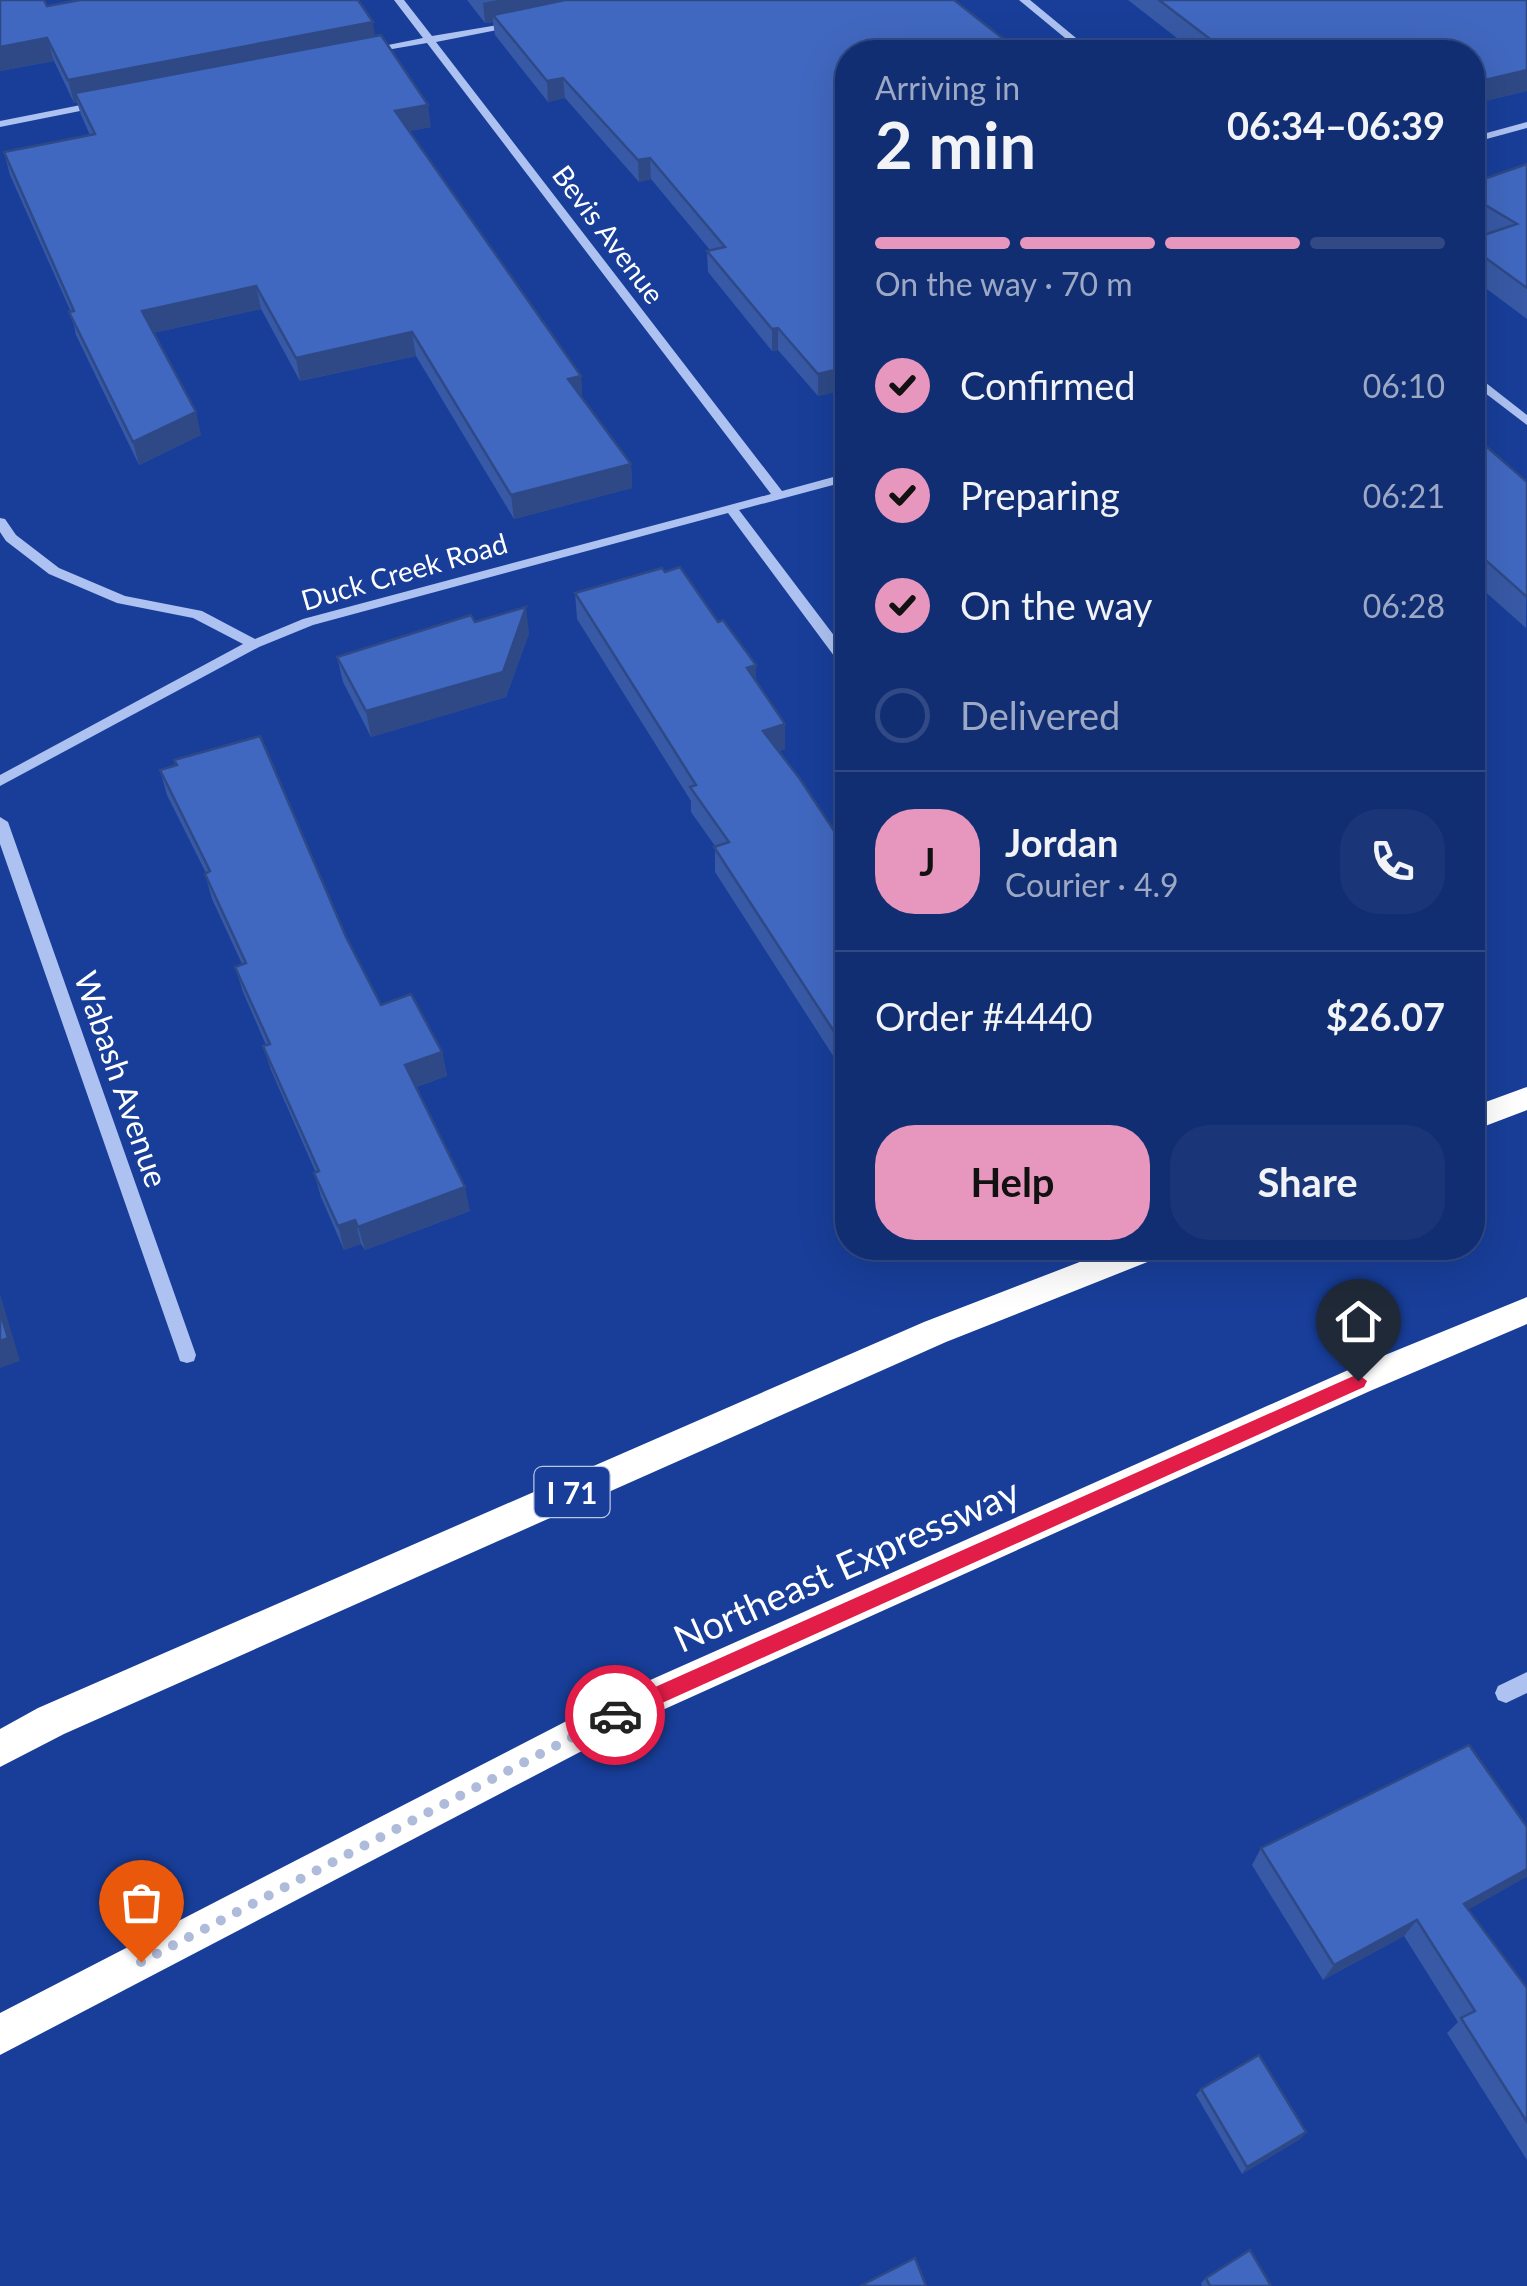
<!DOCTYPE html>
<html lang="en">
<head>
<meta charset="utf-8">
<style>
	:root { --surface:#122e73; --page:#1b3678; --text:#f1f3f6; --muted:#9ca8c4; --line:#314a85; --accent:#e797bd }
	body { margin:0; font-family:Lato,sans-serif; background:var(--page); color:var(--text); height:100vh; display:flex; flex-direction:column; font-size:38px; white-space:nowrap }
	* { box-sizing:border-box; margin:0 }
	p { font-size:32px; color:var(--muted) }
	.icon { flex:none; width:55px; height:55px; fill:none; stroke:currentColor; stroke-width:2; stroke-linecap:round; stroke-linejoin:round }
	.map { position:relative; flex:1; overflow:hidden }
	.side { position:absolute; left:835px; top:40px; width:650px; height:1220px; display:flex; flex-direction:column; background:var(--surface); border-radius:40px; box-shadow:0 10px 40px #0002,0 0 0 2px var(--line) }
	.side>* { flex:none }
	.pin { position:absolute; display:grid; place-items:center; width:85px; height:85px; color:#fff; margin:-102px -42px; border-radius:50% 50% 50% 0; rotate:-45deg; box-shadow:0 0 10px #0007 }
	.pin .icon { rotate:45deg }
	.courier { position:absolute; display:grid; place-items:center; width:100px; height:100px; margin:-50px; border:8px solid #e11d48; border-radius:50%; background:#fff; color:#222; box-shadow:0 2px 12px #0007 }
	.summary em { font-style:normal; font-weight:700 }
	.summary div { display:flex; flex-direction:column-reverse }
	.summary { display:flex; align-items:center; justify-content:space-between; height:170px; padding:0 40px }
	h1 { font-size:65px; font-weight:700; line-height:75px }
	.bar { display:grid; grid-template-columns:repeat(4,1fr); gap:15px 10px; align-content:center; height:120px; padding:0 40px }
	.bar i { height:12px; border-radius:8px; background:var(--line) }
	.bar .active { background:var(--accent) }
	.bar p { grid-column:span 4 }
	.line { display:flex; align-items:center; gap:25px; padding:0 40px; border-top:2px solid var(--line) }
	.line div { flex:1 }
	.round { display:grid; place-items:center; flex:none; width:105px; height:105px; border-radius:40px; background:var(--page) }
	ol { padding:0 40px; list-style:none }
	li { display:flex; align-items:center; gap:30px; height:110px }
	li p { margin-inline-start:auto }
	li .icon { padding:10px; border-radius:50%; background:var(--accent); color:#111; stroke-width:4 }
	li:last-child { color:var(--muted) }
	li i { width:55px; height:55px; border:5px solid var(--line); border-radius:50% }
	.button { display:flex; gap:20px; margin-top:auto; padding:20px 40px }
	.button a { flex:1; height:115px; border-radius:40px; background:var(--accent); color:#111; font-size:40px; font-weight:700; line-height:115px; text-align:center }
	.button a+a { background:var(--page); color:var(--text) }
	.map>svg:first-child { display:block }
</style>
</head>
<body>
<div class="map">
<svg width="1527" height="2286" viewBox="0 0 1527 2286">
	<rect width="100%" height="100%" fill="#183e99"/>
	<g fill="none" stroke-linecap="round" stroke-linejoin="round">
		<g fill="#adc2f1" fill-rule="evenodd">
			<polygon points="394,0 404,0 432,36 522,21 522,25 518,26 436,42 782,491 848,473 848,481 739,510 848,654 848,669 843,668 728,513 313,625 259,647 0,786 0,775 243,644 193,618 117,603 49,574 6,541 0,532 0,518 5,519 16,535 59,568 125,596 202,611 255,639 303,619 771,494 427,43 363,54 363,50 423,38"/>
			<polygon points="1019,0 1030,0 1093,52 1082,52"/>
			<polygon points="101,101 106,104 105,106 0,127 0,121"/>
			<polygon points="1527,122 1527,128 1472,143 1472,137"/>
			<polygon points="1472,372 1527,415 1527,425 1472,383"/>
			<polygon points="0,817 8,822 196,1355 194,1361 187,1363 180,1361 178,1355 0,844"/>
			<polygon points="1527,1672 1527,1693 1506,1703 1498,1700 1495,1693 1498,1686"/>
		</g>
		<g fill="#fff" fill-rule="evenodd">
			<polygon points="1527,1087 1527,1110 1472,1131 1472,1107"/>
			<polygon points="1116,1248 1165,1248 1160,1257 946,1342 64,1734 0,1767 0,1729 38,1708 924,1322"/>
			<polygon points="1527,1297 1527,1324 1370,1391 647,1717 0,2055 0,2013 621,1693 1346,1371"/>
		</g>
	</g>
	<g fill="#3859a5">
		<polygon points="467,0 954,0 848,52 848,389 818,396 778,350 772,351 708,272 707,251 710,250 651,179 639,182 565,98 548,102 495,35 493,22 485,23"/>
		<polygon points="1128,0 1527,0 1527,91 1472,104 1472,52 1195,52"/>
		<polygon points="47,6 375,36 431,127 409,131 581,376 582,398 631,464 632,488 514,519 416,356 300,381 261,309 153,333 201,435 139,465 76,335 71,312 10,175 4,152 90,135 81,115 77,102 74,103 54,61 0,71"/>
		<polygon points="1527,164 1527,319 1472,278 1472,239 1487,235 1472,226 1472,183"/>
		<polygon points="1472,434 1527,482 1526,628 1472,580"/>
		<polygon points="665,572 756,681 785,724 785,749 779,751 848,852 848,1079 715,872 715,846 691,812 691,801 577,619 575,593"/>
		<polygon points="475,622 529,633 506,697 371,737 343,682 337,657"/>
		<polygon points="174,760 346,937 381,1005 442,1052 447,1076 416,1087 470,1211 365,1250 361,1244 344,1250 321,1197 314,1173 316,1173 271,1070 263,1046 266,1045 243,992 235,967 242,964 212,899 205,874 206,873 167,795 160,770 175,766"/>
		<polygon points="1261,1848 1468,1910 1527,1988 1527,2160 1447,2033 1458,2022 1404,1936 1323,1980 1252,1865"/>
		<polygon points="1201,2089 1306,2132 1300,2139 1242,2174 1196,2095"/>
		<polygon points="1206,2278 1271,2286 1202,2286 1201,2283"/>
	</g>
	<g fill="#2e4986">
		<polygon points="498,0 606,0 493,15 493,22 485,23 483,3"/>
		<polygon points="373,22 376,44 75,93 77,102 74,103 68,80"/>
		<polygon points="47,38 54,61 0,71 0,47"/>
		<polygon points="1527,70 1527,91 1472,104 1472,83"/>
		<polygon points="563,78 565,98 548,102 547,81"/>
		<polygon points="428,105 431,127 399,133 395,111"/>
		<polygon points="650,158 651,179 639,182 638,160"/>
		<polygon points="256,286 261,309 148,334 142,311"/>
		<polygon points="778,328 778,350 772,351 772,329"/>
		<polygon points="412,332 416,356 300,381 296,358"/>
		<polygon points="848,367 848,389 818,396 818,374"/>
		<polygon points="581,376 582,399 568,379"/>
		<polygon points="196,412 201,435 139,465 133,442"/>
		<polygon points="631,464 632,488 514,519 511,495"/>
		<polygon points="526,607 529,633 506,697 371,737 366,711"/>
		<polygon points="756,665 756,691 747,668"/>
		<polygon points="785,724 785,749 763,756 763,731"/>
		<polygon points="442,1052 447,1076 410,1089 405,1065"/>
		<polygon points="465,1187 470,1211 365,1250 358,1227"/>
		<polygon points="355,1220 361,1244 344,1250 338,1226"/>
		<polygon points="0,1294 20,1361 0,1368"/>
		<polygon points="1527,1869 1527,1877 1450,1920 1464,1904"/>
		<polygon points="1417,1920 1404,1936 1323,1980 1334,1965"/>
		<polygon points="1306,2132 1300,2139 1242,2174 1247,2167"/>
	</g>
	<g fill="#4168c0" stroke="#2e4986" stroke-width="2.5">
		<polygon points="0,0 44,0 47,6 80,0 358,0 373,22 68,80 47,38 0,47"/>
		<polygon points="565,0 954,0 1020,52 848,52 848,367 818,374 778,328 772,329 707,251 725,247 650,158 638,160 563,78 547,81 493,15"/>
		<polygon points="1159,0 1527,0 1527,70 1472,83 1472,52 1227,52"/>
		<polygon points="381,35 428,105 395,111 581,376 568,379 631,464 511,495 412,332 296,358 256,286 142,311 196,412 133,442 69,312 74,311 4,152 95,134 75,93"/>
		<polygon points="1527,164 1527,288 1472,248 1472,239 1517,224 1472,197 1472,183"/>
		<polygon points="1472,434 1527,482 1527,597 1472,548"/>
		<polygon points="680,567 718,622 723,620 756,665 747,668 785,724 763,731 800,779 848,852 848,1053 714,847 729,842 690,787 696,785 575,593 662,568 665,572"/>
		<polygon points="526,607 503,672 366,711 337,657 471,615 475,622"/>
		<polygon points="260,736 346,937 381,1005 411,994 442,1052 405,1065 465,1187 358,1227 355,1220 338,1226 314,1173 319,1171 263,1046 270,1044 235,967 246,963 205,874 210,871 160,770 177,765 174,760"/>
		<polygon points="0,1312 8,1338 0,1341"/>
		<polygon points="1469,1745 1527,1827 1527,1869 1464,1904 1527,1988 1527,2122 1461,2018 1475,2011 1417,1920 1334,1965 1261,1848"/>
		<polygon points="1259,2055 1306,2132 1247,2167 1201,2089"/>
		<polygon points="1250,2250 1271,2286 1210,2286 1206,2278"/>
		<polygon points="915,2258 926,2286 860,2286"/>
	</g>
	<polygon fill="#e11d48" points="1358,1374 1367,1381 1364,1387 622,1721 608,1721 608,1708"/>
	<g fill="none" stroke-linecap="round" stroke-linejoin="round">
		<polyline stroke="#aebbdb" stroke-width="10" stroke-dasharray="0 18" points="141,1962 615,1715"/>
	</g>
	<g text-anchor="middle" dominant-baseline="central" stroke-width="9" stroke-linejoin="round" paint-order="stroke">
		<g font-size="28" fill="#fff" stroke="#183e99">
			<text transform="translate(609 234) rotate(53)">Bevis Avenue</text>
			<text transform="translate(404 571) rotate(-16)">Duck Creek Road</text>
		</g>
		<rect fill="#183e99" stroke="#bac5e0" stroke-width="2.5" x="534.5" y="1467" width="75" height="50" rx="8"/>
		<g font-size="30" font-weight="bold" fill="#fff">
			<text x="572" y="1492">I 71</text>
		</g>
		<g font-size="32" fill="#fff" stroke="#183e99">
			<text transform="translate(122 1079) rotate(71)">Wabash Avenue</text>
		</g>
		<g font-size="38" fill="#fff" stroke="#183e99">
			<text transform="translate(846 1564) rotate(-24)">Northeast Expressway</text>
		</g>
	</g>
</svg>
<div class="pin" style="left:141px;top:1962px;background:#ea580c"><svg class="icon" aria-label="bag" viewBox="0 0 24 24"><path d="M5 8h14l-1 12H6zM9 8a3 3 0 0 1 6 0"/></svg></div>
<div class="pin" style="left:1358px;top:1381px;background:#1f2937"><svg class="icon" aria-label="home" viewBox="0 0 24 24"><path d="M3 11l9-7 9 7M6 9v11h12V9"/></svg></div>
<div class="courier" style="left:615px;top:1715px"><svg class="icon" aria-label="car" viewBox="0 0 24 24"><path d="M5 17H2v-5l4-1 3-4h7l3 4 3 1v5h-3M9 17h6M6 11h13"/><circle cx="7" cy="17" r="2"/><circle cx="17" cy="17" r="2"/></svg></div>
<section class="side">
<div class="summary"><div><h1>2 min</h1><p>Arriving in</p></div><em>06:34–06:39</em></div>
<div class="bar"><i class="active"></i><i class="active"></i><i class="active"></i><i></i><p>On the way · 70 m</p></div>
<ol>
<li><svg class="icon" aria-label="check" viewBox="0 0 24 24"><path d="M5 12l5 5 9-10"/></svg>Confirmed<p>06:10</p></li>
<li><svg class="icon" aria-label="check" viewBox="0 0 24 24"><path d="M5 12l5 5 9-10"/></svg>Preparing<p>06:21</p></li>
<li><svg class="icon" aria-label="check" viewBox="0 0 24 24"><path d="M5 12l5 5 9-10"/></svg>On the way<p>06:28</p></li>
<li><i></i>Delivered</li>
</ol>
<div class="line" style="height:180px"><b class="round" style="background:var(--accent);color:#111">J</b><div><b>Jordan</b><p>Courier · 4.9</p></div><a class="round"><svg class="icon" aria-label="phone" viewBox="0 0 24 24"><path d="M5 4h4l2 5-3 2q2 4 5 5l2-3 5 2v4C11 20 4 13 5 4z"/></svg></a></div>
<div class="line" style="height:130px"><div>Order #4440</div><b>$26.07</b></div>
<div class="button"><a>Help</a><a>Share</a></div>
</section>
</div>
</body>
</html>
